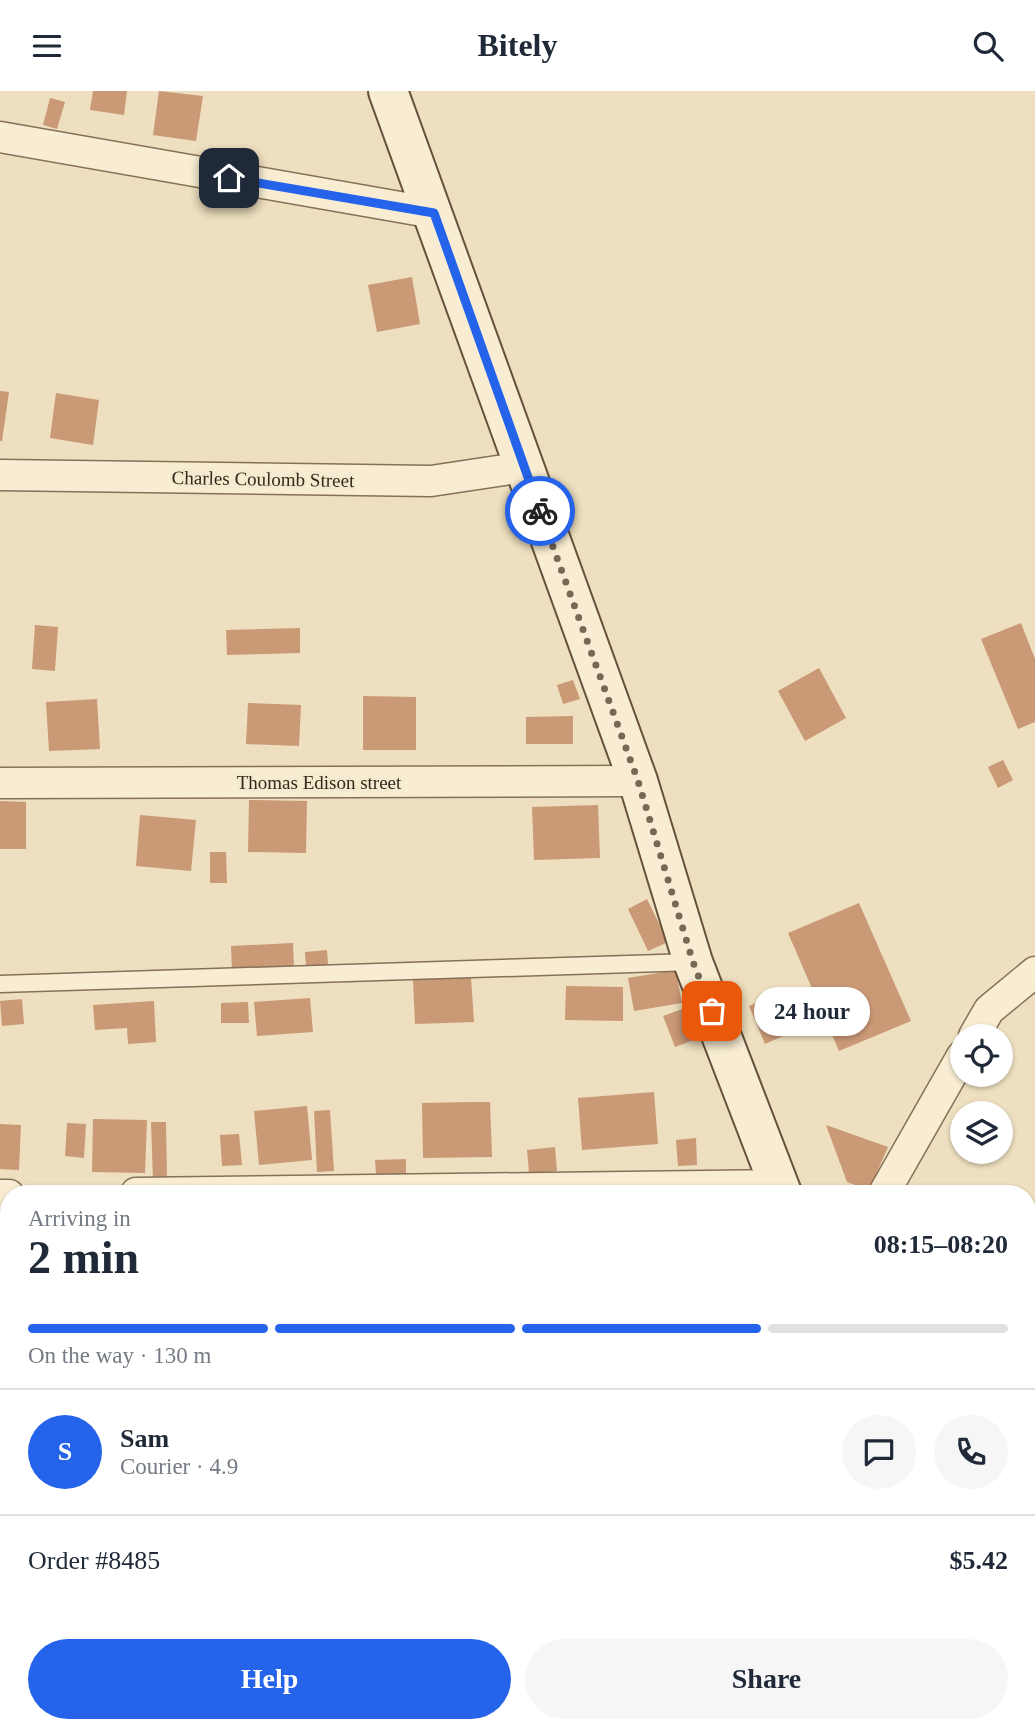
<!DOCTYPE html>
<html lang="en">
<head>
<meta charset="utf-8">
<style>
	:root { --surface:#fff; --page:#f6f6f7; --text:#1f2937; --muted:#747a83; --line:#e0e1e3; --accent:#2563eb }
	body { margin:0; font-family:"Times New Roman",serif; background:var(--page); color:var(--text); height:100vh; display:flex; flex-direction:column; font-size:26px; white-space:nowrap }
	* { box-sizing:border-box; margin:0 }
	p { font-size:23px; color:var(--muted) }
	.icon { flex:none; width:38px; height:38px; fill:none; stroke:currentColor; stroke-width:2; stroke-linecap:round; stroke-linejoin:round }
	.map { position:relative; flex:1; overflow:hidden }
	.drawer { position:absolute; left:0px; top:1094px; width:1036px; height:548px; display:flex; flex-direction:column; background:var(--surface); border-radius:28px 28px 0 0; box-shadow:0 2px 5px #0004 }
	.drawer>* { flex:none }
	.buttons { position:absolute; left:950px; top:933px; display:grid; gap:14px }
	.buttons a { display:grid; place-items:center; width:63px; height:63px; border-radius:50%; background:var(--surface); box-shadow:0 2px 5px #0004; font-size:35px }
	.pin { position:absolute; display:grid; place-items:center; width:60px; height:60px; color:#fff; margin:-30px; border-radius:14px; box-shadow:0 4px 10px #0006 }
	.courier { position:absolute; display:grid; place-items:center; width:70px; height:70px; margin:-35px; border:5px solid #2563eb; border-radius:50%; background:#fff; color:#222; box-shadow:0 2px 9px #0007 }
	.bubble { position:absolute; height:49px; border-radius:24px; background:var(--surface); box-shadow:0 2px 5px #0004; font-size:23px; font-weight:700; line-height:49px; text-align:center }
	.overview em { font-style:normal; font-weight:700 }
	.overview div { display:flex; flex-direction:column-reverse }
	.overview { display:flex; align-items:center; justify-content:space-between; height:119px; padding:0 28px }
	h1 { font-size:46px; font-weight:700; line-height:52px }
	.bar { display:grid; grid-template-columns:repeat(4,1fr); gap:10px 7px; align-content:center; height:84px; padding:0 28px }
	.bar i { height:9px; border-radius:5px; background:var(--line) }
	.bar .selected { background:var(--accent) }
	.bar p { grid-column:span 4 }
	.line { display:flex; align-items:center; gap:18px; padding:0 28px; border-top:2px solid var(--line) }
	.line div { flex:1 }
	.round { display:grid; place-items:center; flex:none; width:74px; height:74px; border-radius:37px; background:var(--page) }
	.action { display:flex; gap:14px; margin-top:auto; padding:14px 28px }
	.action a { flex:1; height:80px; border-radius:42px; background:var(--accent); color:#fff; font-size:28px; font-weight:700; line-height:80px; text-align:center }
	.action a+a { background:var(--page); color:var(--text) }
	header { display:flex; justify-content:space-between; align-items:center; height:91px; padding:0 28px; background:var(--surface); font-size:32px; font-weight:700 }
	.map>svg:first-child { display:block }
</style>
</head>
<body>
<header><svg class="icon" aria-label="menu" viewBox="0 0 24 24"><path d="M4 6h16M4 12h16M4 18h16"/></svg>Bitely<svg class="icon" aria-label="search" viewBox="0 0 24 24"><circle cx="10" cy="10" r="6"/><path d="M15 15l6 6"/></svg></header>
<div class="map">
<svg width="1035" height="1640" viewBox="0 0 1035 1640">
	<rect width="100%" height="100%" fill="#eddfbf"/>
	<g fill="#ca9976">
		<polygon points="93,0 127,0 124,24 90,19"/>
		<polygon points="159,0 203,5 196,50 153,44"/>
		<polygon points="50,7 65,11 57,38 43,34"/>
		<polygon points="412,186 420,233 377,241 368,194"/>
		<polygon points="0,300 9,301 2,350 0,350"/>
		<polygon points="56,302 99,309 93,354 50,347"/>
		<polygon points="1021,532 1035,568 1035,631 1018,638 981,548"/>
		<polygon points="35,534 58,536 55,580 32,578"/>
		<polygon points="300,537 300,562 227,564 226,539"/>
		<polygon points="819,577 846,627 805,650 778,600"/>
		<polygon points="573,589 580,608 563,613 557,594"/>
		<polygon points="363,605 416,606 416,659 363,659"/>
		<polygon points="97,608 100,658 49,660 46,611"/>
		<polygon points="248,612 301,614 299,655 246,653"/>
		<polygon points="573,625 573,653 526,653 526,626"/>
		<polygon points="1003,669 1013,689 998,697 988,676"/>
		<polygon points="249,709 307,710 306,762 248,761"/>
		<polygon points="0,710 26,711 26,758 0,758"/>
		<polygon points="598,714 600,767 534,769 532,716"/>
		<polygon points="140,724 196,729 191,780 136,775"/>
		<polygon points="210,761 226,761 227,792 210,792"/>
		<polygon points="647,808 668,851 648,860 628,818"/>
		<polygon points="859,812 911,930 839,960 788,842"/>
		<polygon points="293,852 294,877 232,880 231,855"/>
		<polygon points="327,859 328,874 306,876 305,861"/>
		<polygon points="676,879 682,912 634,920 628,887"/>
		<polygon points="471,886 474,931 415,933 413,889"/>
		<polygon points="566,895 623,896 623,930 565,929"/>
		<polygon points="771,905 788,943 765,953 749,915"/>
		<polygon points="310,907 313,941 257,945 254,911"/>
		<polygon points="22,908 24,933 2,935 0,910"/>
		<polygon points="154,910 156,951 128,953 127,937 95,939 93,914"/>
		<polygon points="248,911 249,932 221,932 221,912"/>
		<polygon points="688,916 699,947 675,956 663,925"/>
		<polygon points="654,1001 658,1053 582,1059 578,1007"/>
		<polygon points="472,1011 490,1011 492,1066 423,1067 422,1012"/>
		<polygon points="307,1015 312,1069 259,1074 254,1020"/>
		<polygon points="330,1019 334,1080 317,1081 314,1020"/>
		<polygon points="93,1028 147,1029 145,1082 92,1081"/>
		<polygon points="151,1031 166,1031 167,1088 153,1089"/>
		<polygon points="67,1032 86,1033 84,1067 65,1065"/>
		<polygon points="0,1033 21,1034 19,1079 0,1078"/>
		<polygon points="826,1034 888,1056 869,1099 847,1091"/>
		<polygon points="239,1043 242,1074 222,1075 220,1044"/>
		<polygon points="696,1047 697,1074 678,1075 676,1049"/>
		<polygon points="555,1056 557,1080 529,1082 527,1059"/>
		<polygon points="406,1068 406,1083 376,1084 375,1069"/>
		<polygon points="1032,1428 1035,1429 1035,1459 1027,1456 1027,1441"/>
		<polygon points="149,1633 350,1633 350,1640 76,1640 76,1638"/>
		<rect x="368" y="1633" width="83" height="7"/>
		<polygon points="478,1633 530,1633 530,1640 479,1640"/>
		<rect x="537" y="1633" width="23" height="7"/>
		<polygon points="781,1633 860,1633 857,1640 779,1640"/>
	</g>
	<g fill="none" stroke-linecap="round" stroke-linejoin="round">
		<defs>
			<polyline id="service" points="0,893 693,871"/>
			<g id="minor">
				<polyline points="0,46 434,122"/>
				<polyline points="0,384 431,390 524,376"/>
				<polyline points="0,692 638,690"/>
				<polyline points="974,945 989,919 1035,881"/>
				<polyline points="136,1102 780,1094"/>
				<polyline points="884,1102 962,965"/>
				<polyline points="0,1104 9,1104"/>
				<polyline points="690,1640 691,1633"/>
			</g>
			<g id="secondary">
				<polyline points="388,0 638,690 693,871 782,1102"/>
				<polyline points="0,1617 9,1616"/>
			</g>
		</defs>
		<use href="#service" stroke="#857058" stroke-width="19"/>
		<use href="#minor" stroke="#857058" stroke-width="33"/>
		<use href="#secondary" stroke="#66513b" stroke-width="42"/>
		<use href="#service" stroke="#f8edd2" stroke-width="16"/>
		<use href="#minor" stroke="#f8edd2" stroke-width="30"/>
		<use href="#secondary" stroke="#f8edd2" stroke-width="38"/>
	</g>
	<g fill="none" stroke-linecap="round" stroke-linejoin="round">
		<polyline stroke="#756855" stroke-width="7" stroke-dasharray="0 12.6" points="540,420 638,690 693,871 712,920"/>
		<polyline stroke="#2563eb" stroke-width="9" points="229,87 434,122 540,420"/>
	</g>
	<g text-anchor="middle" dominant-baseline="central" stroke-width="6" stroke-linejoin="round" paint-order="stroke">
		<g font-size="19" fill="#34281c" stroke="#f4eace">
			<text transform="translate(263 388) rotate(1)">Charles Coulomb Street</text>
			<text x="319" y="691">Thomas Edison street</text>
		</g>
	</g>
</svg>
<div class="buttons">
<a><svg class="icon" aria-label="locate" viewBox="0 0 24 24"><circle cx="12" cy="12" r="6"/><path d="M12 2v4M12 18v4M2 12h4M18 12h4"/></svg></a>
<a><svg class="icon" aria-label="layers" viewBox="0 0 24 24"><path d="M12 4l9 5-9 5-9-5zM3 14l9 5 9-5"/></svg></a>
</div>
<div class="pin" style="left:712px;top:920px;background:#ea580c"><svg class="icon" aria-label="bag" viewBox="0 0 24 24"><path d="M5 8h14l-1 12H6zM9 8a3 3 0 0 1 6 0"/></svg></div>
<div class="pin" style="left:229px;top:87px;background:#1f2937"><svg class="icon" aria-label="home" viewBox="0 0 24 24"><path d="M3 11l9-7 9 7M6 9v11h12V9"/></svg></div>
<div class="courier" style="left:540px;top:420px"><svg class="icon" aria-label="bike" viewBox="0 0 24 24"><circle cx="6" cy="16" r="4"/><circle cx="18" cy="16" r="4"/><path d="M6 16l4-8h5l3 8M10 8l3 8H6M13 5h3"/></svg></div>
<div class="bubble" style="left:754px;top:896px;width:116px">24 hour</div>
<section class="drawer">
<div class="overview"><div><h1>2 min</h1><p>Arriving in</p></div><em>08:15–08:20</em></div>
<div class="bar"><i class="selected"></i><i class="selected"></i><i class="selected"></i><i></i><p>On the way · 130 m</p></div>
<div class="line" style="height:126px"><b class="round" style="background:var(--accent);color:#fff">S</b><div><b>Sam</b><p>Courier · 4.9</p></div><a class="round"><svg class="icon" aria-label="chat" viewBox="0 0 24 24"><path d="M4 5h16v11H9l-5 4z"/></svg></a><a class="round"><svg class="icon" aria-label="phone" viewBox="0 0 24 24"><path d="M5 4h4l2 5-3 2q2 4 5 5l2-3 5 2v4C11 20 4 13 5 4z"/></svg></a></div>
<div class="line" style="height:91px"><div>Order #8485</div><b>$5.42</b></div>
<div class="action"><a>Help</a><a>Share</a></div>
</section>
</div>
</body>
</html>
